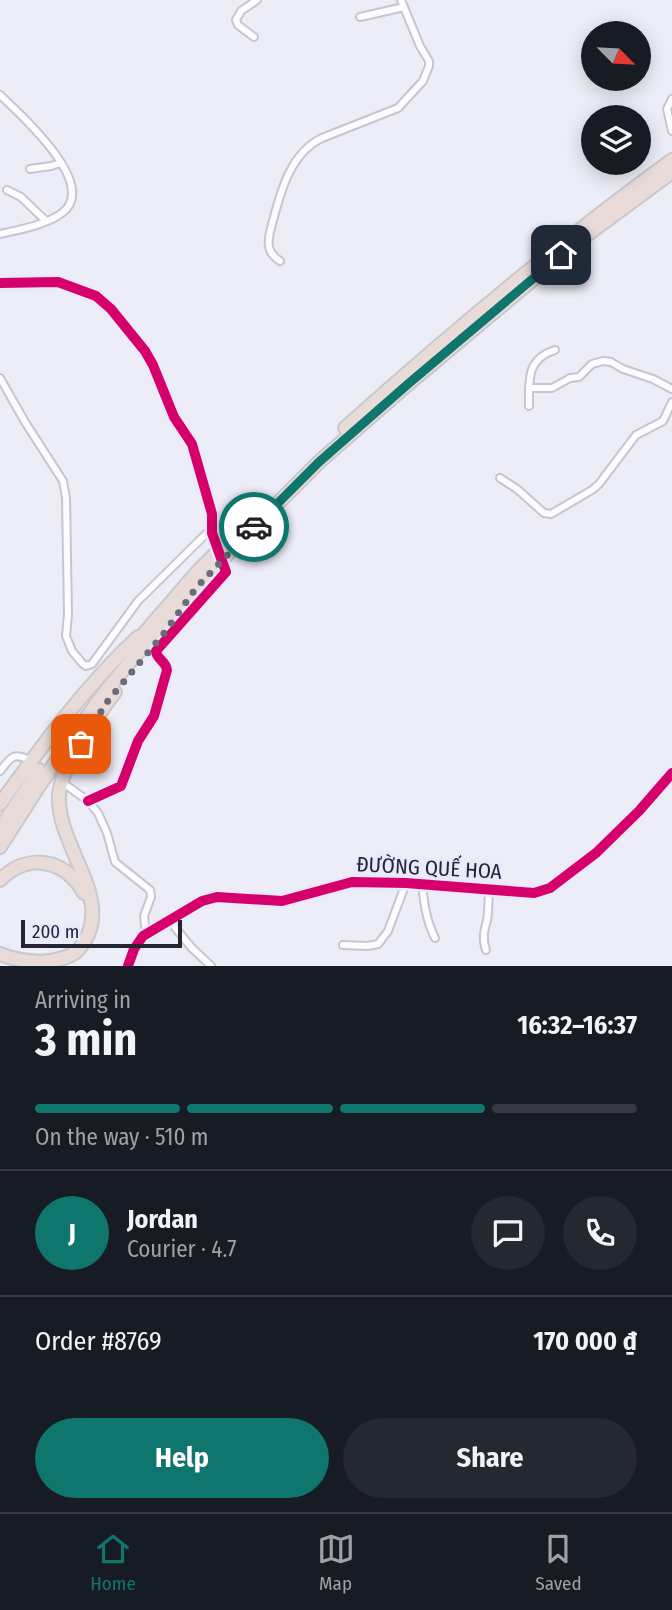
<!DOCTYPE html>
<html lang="en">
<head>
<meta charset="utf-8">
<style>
	:root { --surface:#171b24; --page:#242831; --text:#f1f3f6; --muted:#9ea1a6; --line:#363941; --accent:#0f766e }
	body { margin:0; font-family:"Fira Sans Condensed",sans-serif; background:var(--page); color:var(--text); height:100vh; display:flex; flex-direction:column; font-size:26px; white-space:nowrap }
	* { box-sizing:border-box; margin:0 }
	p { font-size:23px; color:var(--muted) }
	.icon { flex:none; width:38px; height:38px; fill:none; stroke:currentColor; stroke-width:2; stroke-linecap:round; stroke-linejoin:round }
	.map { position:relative; height:966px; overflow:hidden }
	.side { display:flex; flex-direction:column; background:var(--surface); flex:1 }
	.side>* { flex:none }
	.needle { width:46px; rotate:114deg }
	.tools { position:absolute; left:581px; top:21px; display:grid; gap:14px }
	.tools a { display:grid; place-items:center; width:70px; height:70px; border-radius:50%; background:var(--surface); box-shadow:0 4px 18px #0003; font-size:35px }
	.scale { position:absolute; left:21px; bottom:18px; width:161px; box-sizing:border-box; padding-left:7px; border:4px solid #252535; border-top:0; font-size:19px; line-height:24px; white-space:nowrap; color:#252535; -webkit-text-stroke:5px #e8e9fb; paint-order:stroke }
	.pin { position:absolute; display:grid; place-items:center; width:60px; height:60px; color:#fff; margin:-30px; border-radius:14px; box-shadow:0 4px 10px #0006 }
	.courier { position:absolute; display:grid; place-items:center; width:70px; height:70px; margin:-35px; border:5px solid #0f766e; border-radius:50%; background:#fff; color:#222; box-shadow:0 2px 9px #0007 }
	.head em { font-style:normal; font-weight:700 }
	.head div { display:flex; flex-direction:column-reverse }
	.head { display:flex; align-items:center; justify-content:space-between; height:119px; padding:0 35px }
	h1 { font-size:46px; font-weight:700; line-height:52px }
	.bar { display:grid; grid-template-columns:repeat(4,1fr); gap:10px 7px; align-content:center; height:84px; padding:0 35px }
	.bar i { height:9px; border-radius:5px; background:var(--line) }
	.bar .active { background:var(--accent) }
	.bar p { grid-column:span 4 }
	.line { display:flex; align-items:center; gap:18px; padding:0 35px; border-top:2px solid var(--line) }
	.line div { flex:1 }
	.round { display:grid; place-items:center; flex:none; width:74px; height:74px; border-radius:37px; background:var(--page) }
	.primary-button { display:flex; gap:14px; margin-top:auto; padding:14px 35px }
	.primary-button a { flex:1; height:80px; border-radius:42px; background:var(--accent); color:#fff; font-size:28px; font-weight:700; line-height:80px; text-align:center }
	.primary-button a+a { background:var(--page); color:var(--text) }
	.dock { display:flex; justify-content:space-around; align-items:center; height:98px; border-top:2px solid var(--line); background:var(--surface); font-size:19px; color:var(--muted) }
	.dock a { display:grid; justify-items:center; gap:4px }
	.dock .active { color:var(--accent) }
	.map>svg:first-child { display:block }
</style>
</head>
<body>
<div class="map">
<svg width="672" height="966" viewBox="0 0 672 966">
	<rect width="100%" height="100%" fill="#ecedf7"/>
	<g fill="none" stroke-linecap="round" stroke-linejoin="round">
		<defs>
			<g id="street">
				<polyline points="360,17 404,7"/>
				<polyline points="254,37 238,25 236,20 241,11 257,0"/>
				<path d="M0 95C20 114 100 185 62 213 46 225 18 230 0 234"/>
				<polyline points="672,99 667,109 672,131"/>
				<polyline points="30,169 51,166 61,163"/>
				<polyline points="7,190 21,197 46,221"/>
				<path d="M280 261C268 253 267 245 270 232 279 198 288 154 322 138L398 108 423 81 429 66V61L420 46 401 0"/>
				<polyline points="0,283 58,282 96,296 111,309 150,359 174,417 191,442 212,514 211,529 214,538"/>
				<polyline points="0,378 25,422 63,481 66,498 68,614 66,636 72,651 83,664 86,666 92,664 138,601 211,529"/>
				<polyline points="529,388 552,388 570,378 579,377 592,364 603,361 611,362 623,369 653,379 672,389"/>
				<path d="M529 406C529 381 526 359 555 350"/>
				<polyline points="500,478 517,489 544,513 551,514 592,490 599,484 636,435 663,421 672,402"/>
				<path d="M0 771C10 759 12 752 27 759"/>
				<polyline points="66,785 88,801 98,813 107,833 115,862 150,890 151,897 144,916 146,934"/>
				<path d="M88 801 121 786 138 741 154 716 167 670C166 661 156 659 156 651L226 572 222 562"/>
				<path d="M422 884C424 903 426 920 435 938"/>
				<polyline points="169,920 191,947 211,966"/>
				<polyline points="343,945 368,946 378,944 388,931 406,883"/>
				<path d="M486 950C482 939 484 931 487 920 489 911 488 900 489 890"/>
			</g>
			<polyline id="secondary" points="128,966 134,949 143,936 202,901 217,897 282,901 352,882 406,883 534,893 550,888 596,853 639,811 672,773"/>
			<g id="highway">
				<path d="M345 428C451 333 557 244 672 160"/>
				<polyline points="135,644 199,570 246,523"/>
				<path d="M0 804C42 746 85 686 138 637"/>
				<polyline points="0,829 39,770"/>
				<polyline points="0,847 39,786 98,701 133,658 232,549 319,462 408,384 580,240 672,172"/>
				<path d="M0 880C28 852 65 859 84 893"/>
				<path d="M0 954C24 963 55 966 76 952 122 905 56 849 59 795 61 765 97 716 115 692"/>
			</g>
		</defs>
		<use href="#street" stroke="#c6c6d2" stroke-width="10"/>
		<use href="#secondary" stroke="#c6c6d2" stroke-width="12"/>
		<use href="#highway" stroke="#c8c9cf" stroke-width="16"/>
		<use href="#street" stroke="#fcfcfe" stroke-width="6"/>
		<use href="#secondary" stroke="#fcfcfe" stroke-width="9"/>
		<use href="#highway" stroke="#e9dcd8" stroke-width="12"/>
		<defs>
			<g id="cycleway">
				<path d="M0 283 58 282 96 296 111 309 145 351 153 365 174 417 192 444 212 514V533L226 572 156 651C156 659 166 661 167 670L154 716 138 741 121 786 88 801"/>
				<polyline points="128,966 134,949 143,936 202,901 217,897 282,901 352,882 406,883 534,893 550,888 596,853 639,811 672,773"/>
			</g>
		</defs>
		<use href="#cycleway" stroke="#e8e9fb" stroke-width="15"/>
		<use href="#cycleway" stroke="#d6006c" stroke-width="10"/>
	</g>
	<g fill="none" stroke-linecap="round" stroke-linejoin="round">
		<polyline stroke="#6b6b79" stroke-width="7" stroke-dasharray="0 12.6" points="81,744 107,702 165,632 196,588 254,527"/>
		<polyline stroke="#0f766e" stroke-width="9" points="254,527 319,462 408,384 561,255"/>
	</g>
	<g text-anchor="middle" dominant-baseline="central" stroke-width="5" stroke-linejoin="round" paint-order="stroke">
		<g font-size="21" fill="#252535" stroke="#e8e9fb">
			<text transform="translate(429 868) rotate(3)">ĐƯỜNG QUẾ HOA</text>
		</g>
	</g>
</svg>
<div class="tools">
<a><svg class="needle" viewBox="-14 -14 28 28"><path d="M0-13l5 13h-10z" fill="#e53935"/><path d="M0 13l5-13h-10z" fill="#9ea1a6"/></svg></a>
<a><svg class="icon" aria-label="layers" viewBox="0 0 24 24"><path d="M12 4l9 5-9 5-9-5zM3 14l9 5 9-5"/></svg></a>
</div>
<div class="scale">200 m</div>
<div class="pin" style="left:81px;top:744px;background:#ea580c"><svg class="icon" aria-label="bag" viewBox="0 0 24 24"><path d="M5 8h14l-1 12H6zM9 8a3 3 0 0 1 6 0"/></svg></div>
<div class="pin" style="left:561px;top:255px;background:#1f2937"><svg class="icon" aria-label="home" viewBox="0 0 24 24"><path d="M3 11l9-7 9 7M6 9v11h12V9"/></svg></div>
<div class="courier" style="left:254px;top:527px"><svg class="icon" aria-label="car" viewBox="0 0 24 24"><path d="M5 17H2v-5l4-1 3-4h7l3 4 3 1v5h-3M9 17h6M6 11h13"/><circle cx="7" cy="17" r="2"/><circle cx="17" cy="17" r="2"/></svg></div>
</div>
<section class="side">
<div class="head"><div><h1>3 min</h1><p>Arriving in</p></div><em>16:32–16:37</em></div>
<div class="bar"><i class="active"></i><i class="active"></i><i class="active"></i><i></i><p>On the way · 510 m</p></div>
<div class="line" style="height:126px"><b class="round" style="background:var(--accent);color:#fff">J</b><div><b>Jordan</b><p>Courier · 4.7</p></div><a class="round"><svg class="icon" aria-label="chat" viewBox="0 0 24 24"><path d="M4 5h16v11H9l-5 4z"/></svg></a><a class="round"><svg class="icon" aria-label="phone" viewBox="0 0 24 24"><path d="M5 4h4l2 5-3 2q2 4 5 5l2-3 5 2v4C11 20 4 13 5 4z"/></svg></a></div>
<div class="line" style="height:91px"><div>Order #8769</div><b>170 000 ₫</b></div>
<div class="primary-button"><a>Help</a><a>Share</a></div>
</section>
<nav class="dock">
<a class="active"><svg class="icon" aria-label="home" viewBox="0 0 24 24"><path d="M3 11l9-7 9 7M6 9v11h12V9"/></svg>Home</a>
<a><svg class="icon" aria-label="map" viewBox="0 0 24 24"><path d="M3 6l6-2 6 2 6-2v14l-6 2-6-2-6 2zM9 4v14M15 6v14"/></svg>Map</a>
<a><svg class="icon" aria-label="saved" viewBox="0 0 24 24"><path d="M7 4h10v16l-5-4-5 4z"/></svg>Saved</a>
</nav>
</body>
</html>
